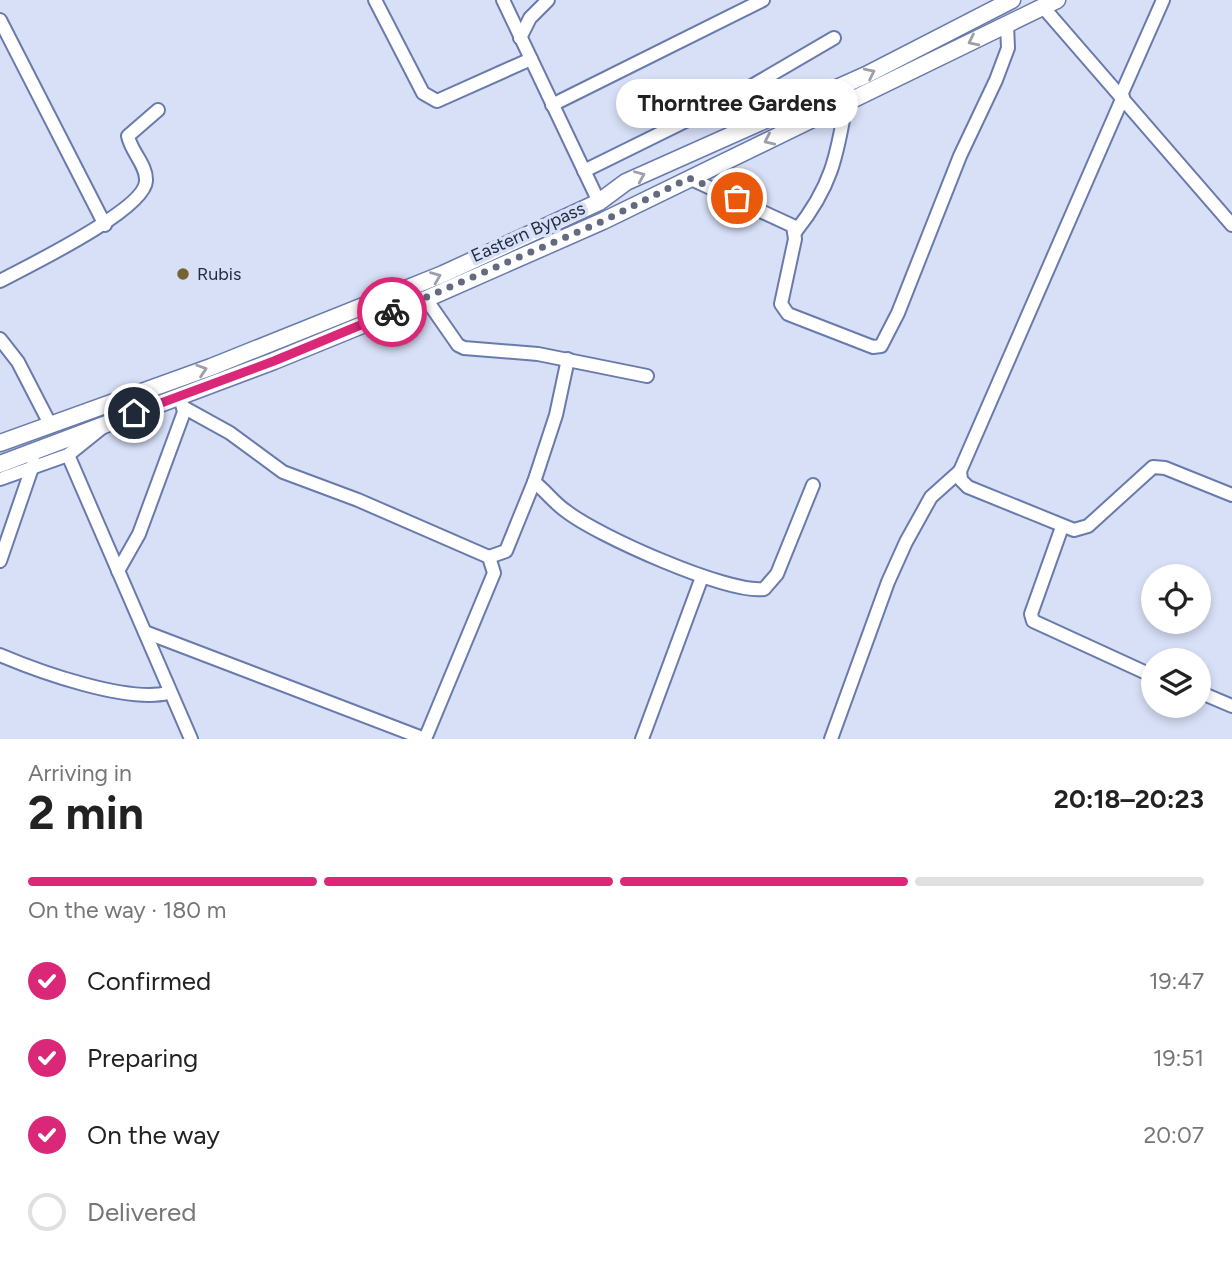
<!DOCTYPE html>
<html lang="en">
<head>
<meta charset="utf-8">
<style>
	:root { --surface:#fff; --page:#f6f6f6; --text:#222; --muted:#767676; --line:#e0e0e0; --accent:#db2777 }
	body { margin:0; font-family:Figtree,sans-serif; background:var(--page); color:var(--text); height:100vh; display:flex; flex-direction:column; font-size:26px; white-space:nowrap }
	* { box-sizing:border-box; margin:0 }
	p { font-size:23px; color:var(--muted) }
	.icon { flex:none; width:38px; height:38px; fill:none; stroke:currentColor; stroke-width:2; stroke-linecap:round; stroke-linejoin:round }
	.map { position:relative; height:739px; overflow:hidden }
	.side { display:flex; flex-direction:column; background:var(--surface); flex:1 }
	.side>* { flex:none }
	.fabs { position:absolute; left:1141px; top:564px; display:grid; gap:14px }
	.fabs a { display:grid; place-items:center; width:70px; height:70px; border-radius:50%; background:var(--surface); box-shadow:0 4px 10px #0003; font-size:35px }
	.pin { position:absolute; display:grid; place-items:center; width:60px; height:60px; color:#fff; margin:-30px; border:4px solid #fff; border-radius:50%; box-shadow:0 2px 7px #0007 }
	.courier { position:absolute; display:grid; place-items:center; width:70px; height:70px; margin:-35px; border:5px solid #db2777; border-radius:50%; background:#fff; color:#222; box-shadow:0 2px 9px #0007 }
	.bubble { position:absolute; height:49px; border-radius:24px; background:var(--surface); box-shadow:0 4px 10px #0003; font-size:23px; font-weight:700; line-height:49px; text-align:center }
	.summary em { font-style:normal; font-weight:700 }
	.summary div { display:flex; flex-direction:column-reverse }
	.summary { display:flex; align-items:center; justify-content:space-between; height:119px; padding:0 28px }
	h1 { font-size:46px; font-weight:700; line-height:52px }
	.bar { display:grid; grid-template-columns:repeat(4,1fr); gap:10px 7px; align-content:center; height:84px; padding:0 28px }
	.bar i { height:9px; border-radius:5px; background:var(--line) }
	.bar .selected { background:var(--accent) }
	.bar p { grid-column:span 4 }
	ol { padding:0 28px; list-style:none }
	li { display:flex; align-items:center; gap:21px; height:77px }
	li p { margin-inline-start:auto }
	li .icon { padding:7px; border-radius:50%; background:var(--accent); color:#fff; stroke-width:4 }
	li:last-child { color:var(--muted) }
	li i { width:38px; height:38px; border:4px solid var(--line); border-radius:50% }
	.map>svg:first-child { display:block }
</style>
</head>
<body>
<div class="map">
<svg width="1232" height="739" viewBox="0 0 1232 739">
	<rect width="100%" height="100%" fill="#d8e0f7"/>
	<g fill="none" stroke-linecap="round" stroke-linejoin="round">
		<defs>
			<g id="minor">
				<polyline points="375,0 423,93 437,101 531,59"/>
				<polyline points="503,0 599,202"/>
				<polyline points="1043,7 1232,225"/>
				<polyline points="0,20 105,225"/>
				<polyline points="520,38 530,18 548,0"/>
				<polyline points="1121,95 1163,0"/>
				<polyline points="1123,97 960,471 961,480 968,487 1074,530 1088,526 1153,467 1165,468 1232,495"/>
				<polyline points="552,105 763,0"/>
				<polyline points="584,171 726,101 834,38"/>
				<polyline points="689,178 793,226 795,239 781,304 788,314 873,347 881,346 898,313 960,156 996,80 1008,48 1007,25"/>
				<path d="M796 231C831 187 837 157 846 103"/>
				<path d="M0 281C26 267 145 210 146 181 147 165 131 152 128 136L158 110"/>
				<polyline points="426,299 458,345 464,348 538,354 647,376"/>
				<polyline points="0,339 18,362 51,426"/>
				<path d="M568 359 556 415 534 482C546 491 554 503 566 511 596 535 728 594 764 589L777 574 813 485"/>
				<polyline points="183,407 230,433 283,472 358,500 489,557 494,573 425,739"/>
				<polyline points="68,455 191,739"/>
				<polyline points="0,479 68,455 104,426"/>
				<polyline points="1062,527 1031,614 1033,621 1153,676"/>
				<polyline points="489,557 506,551 534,482"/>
				<polyline points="0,561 34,462"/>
				<polyline points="118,571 139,534 184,412 181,400"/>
				<polyline points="145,632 425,739"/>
				<path d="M0 655C40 672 127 703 168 693"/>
				<polyline points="1199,692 1232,706"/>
				<polyline points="642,739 702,577"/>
				<polyline points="831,739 888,582 906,542 931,497 960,471"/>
			</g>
			<g id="major">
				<polyline points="0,443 211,367 443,274 599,202 626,182 866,75 1012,0"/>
				<polyline points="0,464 274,361 426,299 603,221 1057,0"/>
			</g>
		</defs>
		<use href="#minor" stroke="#697aad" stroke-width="16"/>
		<use href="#major" stroke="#697aad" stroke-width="19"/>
		<use href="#minor" stroke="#fff" stroke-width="12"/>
		<use href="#major" stroke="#fff" stroke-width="16"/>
	</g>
	<defs><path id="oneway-chevron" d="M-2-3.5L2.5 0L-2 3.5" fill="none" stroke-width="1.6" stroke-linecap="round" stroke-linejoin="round" transform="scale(1.75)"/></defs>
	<g stroke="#9da0aa">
		<use href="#oneway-chevron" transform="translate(973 41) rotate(154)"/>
		<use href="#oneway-chevron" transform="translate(870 73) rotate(-26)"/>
		<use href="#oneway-chevron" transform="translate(769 140) rotate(155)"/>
		<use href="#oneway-chevron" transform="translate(640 176) rotate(-23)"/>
		<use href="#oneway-chevron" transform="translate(436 277) rotate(-22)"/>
		<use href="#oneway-chevron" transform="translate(202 370) rotate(-18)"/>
	</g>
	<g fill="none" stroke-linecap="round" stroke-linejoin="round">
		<polyline stroke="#646b81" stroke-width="7" stroke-dasharray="0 12.6" points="392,312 603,221 689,178 737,198"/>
		<polyline stroke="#db2777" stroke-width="9" points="134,413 274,361 392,312"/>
	</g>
	<circle fill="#756331" stroke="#d8e0f7" stroke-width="2.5" cx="183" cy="274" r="7"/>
	<g text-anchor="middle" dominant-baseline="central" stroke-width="7" stroke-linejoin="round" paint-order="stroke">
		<g font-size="18" fill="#252c41" stroke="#d8e0f7">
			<text transform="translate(528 232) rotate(-24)">Eastern Bypass</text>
		</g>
		<g font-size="18" fill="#252c41" stroke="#d8e0f7" text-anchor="start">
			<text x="197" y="274">Rubis</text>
		</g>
	</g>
</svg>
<div class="fabs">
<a><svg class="icon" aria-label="locate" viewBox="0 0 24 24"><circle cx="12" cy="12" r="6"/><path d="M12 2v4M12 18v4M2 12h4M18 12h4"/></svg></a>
<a><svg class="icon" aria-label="layers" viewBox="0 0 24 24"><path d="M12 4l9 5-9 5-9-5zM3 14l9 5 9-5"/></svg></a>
</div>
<div class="pin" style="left:737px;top:198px;background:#ea580c"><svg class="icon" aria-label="bag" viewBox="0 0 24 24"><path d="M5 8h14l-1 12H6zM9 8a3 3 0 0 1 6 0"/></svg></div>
<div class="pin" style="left:134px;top:413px;background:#1f2937"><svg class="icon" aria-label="home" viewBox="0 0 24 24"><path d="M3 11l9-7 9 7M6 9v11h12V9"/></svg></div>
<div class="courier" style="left:392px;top:312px"><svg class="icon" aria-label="bike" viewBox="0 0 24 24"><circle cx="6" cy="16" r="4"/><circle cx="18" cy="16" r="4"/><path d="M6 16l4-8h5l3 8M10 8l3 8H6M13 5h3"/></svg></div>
<div class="bubble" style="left:616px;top:79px;width:242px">Thorntree Gardens</div>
</div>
<section class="side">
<div class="summary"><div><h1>2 min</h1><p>Arriving in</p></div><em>20:18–20:23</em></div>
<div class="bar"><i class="selected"></i><i class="selected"></i><i class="selected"></i><i></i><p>On the way · 180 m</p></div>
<ol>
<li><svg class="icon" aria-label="check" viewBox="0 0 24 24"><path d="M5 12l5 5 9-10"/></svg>Confirmed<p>19:47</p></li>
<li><svg class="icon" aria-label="check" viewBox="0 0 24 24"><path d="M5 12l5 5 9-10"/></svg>Preparing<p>19:51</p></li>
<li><svg class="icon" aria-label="check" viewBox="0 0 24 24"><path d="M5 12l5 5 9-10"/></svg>On the way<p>20:07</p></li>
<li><i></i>Delivered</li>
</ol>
</section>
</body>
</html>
